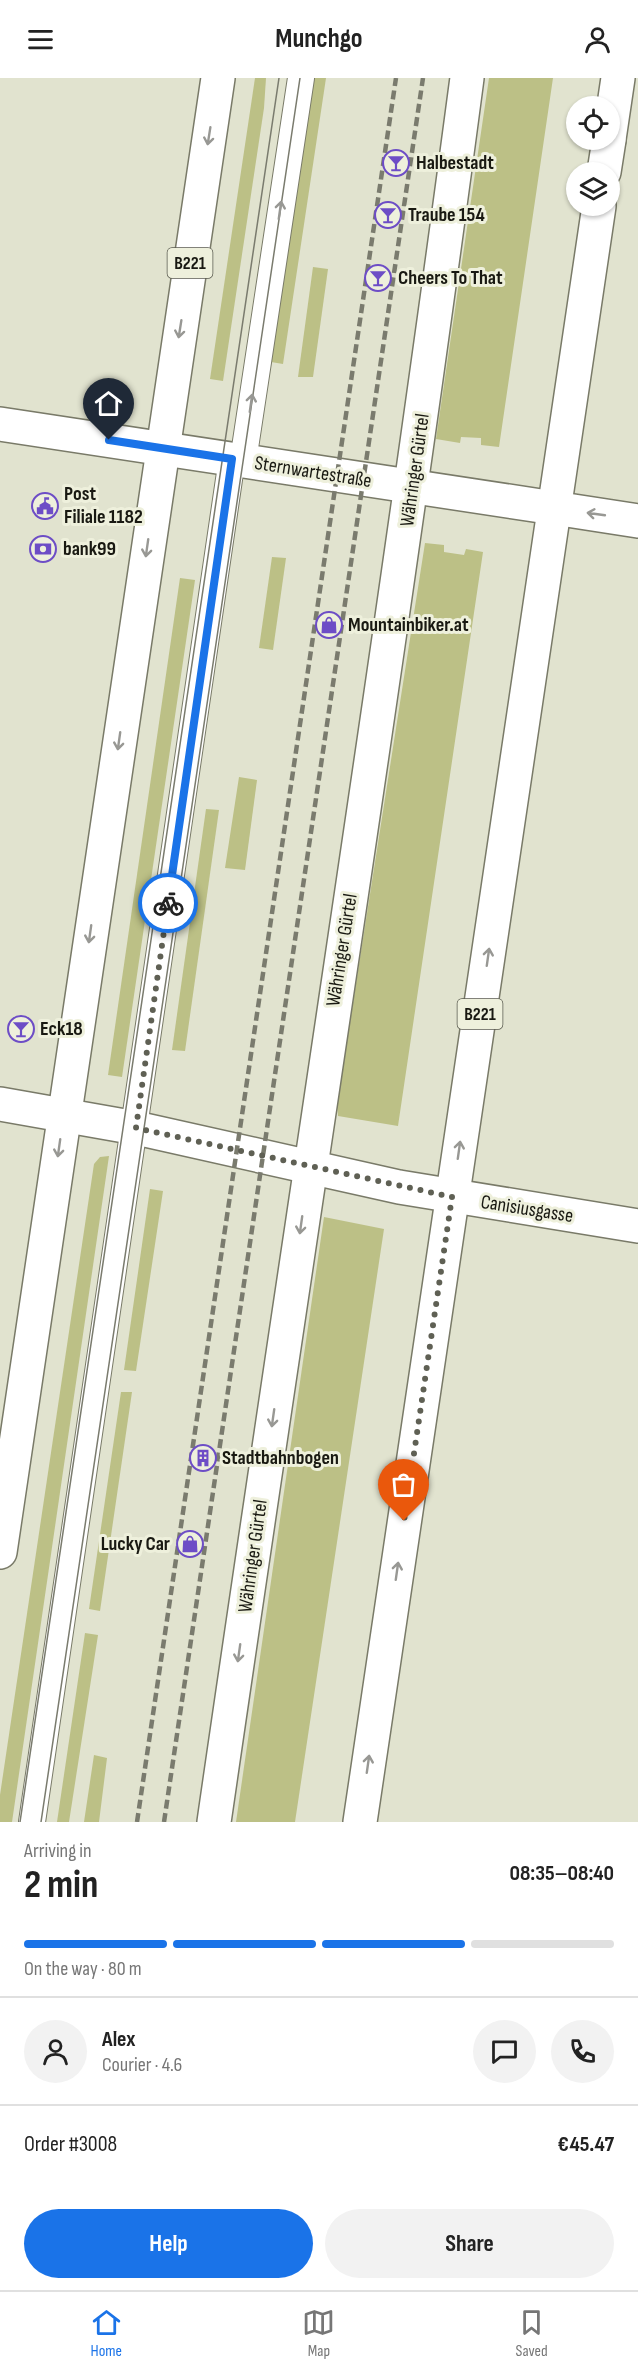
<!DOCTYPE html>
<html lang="en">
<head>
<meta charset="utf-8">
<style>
	:root { --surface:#fff; --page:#f2f2f2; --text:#222; --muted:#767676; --line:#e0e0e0; --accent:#1a73e8 }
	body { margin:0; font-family:"Sofia Sans Condensed",sans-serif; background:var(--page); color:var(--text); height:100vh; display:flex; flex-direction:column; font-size:22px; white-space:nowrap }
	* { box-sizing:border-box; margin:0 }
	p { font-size:20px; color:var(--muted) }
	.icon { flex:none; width:33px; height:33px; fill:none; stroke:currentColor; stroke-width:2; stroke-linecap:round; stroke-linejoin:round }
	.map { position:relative; height:1744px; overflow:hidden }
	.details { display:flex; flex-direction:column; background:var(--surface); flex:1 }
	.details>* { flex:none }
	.buttons { position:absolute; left:566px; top:18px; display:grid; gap:12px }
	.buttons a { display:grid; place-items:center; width:54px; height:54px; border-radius:50%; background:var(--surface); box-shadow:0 2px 4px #0004; font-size:30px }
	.pin { position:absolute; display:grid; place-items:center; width:51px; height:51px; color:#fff; margin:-62px -26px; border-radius:50% 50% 50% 0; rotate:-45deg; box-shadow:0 0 6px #0007 }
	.pin .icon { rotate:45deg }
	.courier { position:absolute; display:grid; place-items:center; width:60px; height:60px; margin:-30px; border:4px solid #1a73e8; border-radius:50%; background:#fff; color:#222; box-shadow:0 2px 8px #0007 }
	.overview em { font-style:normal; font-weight:700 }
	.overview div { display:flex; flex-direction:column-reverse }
	.overview { display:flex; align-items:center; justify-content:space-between; height:102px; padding:0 24px }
	h1 { font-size:39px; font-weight:700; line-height:45px }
	.bar { display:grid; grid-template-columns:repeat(4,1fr); gap:9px 6px; align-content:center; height:72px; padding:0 24px }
	.bar i { height:8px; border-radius:4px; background:var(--line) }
	.bar .selected { background:var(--accent) }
	.bar p { grid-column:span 4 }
	.line { display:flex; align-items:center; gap:15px; padding:0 24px; border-top:2px solid var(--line) }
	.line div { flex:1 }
	.round { display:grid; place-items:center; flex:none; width:63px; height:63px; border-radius:32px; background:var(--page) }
	.primary-button { display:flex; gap:12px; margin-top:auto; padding:12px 24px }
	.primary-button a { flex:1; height:69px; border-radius:36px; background:var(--accent); color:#fff; font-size:24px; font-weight:700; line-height:69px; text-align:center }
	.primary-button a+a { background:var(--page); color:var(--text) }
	header { display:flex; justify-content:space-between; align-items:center; height:78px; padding:0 24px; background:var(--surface); font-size:27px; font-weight:700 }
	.menu { display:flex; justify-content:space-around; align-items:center; height:84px; border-top:2px solid var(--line); background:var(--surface); font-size:16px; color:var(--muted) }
	.menu a { display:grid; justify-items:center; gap:3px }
	.menu .selected { color:var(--accent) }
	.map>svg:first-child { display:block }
</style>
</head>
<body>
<header><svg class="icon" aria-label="menu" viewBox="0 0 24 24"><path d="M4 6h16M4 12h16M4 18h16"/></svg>Munchgo<svg class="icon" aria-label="person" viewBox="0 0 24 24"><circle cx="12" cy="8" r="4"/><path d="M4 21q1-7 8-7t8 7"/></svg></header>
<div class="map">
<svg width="638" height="1744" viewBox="0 0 638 1744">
	<rect width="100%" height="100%" fill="#e1e3cf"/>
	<g fill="#bcc086">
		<polygon points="255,0 266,0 264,30 223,303 210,301"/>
		<polygon points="312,0 326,0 283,286 271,284 290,136"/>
		<polygon points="489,0 553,0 499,369 481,367 481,360 461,359 460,365 436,361"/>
		<polygon points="313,189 328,191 313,299 298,299"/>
		<polygon points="425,465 444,467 444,474 464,477 466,471 483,474 398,1048 338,1038 337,1027"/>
		<polygon points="272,479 286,480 273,572 259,570"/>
		<polygon points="180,500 195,502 122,999 108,997"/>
		<polygon points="239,699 257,702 245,792 225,790"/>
		<polygon points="206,731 219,732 185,973 172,972"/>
		<polygon points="109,1078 12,1744 0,1744 0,1717 94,1086 100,1079"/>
		<polygon points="150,1111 163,1113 136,1293 124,1292"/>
		<polygon points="324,1139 384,1151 295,1744 236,1744"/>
		<polygon points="121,1314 132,1314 100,1533 89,1531"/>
		<polygon points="85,1555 98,1557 69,1744 57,1744"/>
		<polygon points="94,1677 107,1680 99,1744 84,1744"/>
	</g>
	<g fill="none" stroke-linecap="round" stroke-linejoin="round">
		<defs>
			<g id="lane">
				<polyline points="243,383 301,0"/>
				<polyline points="32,1744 232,381"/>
			</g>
			<g id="street">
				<polyline points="554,430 638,443"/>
				<polyline points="0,1026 136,1050 399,1109 638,1148"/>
				<path d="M214 1744C298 1163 390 582 467 0"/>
			</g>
			<polyline id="secondary" points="0,346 554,430"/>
			<g id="primary">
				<polyline points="609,61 618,0"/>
				<polyline points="604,94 609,62"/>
				<polyline points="0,1474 218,0"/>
				<polyline points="360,1744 599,128"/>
			</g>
		</defs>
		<use href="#lane" stroke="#797a68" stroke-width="28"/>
		<use href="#street" stroke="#797a68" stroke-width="36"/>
		<use href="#secondary" stroke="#797a68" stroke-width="36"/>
		<use href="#primary" stroke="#797a68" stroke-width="36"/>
		<use href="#lane" stroke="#fff" stroke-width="26"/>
		<use href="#street" stroke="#fff" stroke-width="33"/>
		<use href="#secondary" stroke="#fff" stroke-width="33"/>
		<use href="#primary" stroke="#fff" stroke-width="33"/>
		<g stroke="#7a7b6e" stroke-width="1.5">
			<polyline points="20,1744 279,0"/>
			<polyline points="41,1744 300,0"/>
		</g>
		<g stroke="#7a7b6e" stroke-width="4.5" stroke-dasharray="9 4.5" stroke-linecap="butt">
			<polyline points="137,1744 396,0"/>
			<polyline points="164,1744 423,0"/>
		</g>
	</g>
	<defs><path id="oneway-shaft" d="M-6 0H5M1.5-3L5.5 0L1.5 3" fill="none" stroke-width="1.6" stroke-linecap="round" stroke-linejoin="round" transform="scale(1.5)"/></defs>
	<g stroke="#989894">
		<use href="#oneway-shaft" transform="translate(209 58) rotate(99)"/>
		<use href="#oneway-shaft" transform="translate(280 132) rotate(-82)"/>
		<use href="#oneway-shaft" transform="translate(180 251) rotate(99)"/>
		<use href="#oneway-shaft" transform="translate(251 325) rotate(-82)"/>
		<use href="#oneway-shaft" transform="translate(596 436) rotate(-172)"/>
		<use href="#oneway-shaft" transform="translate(147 470) rotate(98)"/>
		<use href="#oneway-shaft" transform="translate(119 663) rotate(98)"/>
		<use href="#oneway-shaft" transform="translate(90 856) rotate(98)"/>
		<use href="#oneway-shaft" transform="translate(488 879) rotate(-82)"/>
		<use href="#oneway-shaft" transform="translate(59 1070) rotate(98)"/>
		<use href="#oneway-shaft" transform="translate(459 1072) rotate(-82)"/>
		<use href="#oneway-shaft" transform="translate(301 1147) rotate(98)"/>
		<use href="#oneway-shaft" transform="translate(273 1340) rotate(98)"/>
		<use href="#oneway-shaft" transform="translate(397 1493) rotate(-82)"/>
		<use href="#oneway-shaft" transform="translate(239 1575) rotate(98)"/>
		<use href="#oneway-shaft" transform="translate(368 1686) rotate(-82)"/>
	</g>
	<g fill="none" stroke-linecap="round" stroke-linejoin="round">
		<polyline stroke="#5f6054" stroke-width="6" stroke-dasharray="0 10.8" points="168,825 136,1050 452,1119 404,1443"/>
		<polyline stroke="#1a73e8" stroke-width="8" points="109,362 232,381 168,825"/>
	</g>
	<defs>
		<symbol id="bar-ring" viewBox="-11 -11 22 22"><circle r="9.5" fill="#eef0dc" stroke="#6d4dc6" stroke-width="1.5"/><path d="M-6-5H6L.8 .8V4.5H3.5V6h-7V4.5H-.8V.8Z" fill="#6d4dc6"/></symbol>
		<symbol id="civic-ring" viewBox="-11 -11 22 22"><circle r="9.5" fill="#eef0dc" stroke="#6d4dc6" stroke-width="1.5"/><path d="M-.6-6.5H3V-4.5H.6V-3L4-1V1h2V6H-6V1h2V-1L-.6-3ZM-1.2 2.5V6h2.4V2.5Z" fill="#6d4dc6"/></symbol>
		<symbol id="bank-ring" viewBox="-11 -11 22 22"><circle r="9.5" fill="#eef0dc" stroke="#6d4dc6" stroke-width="1.5"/><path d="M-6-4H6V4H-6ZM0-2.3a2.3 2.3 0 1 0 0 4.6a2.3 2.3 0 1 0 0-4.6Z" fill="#6d4dc6"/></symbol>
		<symbol id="shop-ring" viewBox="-11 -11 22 22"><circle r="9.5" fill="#eef0dc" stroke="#6d4dc6" stroke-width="1.5"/><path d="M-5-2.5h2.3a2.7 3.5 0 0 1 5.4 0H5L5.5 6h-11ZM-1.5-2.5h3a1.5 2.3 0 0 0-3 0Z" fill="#6d4dc6"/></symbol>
		<symbol id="building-ring" viewBox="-11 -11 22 22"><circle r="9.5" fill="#eef0dc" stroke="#6d4dc6" stroke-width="1.5"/><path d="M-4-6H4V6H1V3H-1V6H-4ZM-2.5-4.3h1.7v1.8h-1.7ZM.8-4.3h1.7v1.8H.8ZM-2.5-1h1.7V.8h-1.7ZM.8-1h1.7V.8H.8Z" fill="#6d4dc6"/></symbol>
	</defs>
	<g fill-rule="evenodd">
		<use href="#bar-ring" x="381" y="70" width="30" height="30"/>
		<use href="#bar-ring" x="373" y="122" width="30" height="30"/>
		<use href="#bar-ring" x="363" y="185" width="30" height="30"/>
		<use href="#civic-ring" x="30" y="413" width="30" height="30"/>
		<use href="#bank-ring" x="28" y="456" width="30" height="30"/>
		<use href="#shop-ring" x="314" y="532" width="30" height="30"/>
		<use href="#bar-ring" x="6" y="936" width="30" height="30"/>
		<use href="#building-ring" x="188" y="1365" width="30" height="30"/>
		<use href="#shop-ring" x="175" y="1451" width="30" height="30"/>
	</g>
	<g text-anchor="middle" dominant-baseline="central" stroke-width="6" stroke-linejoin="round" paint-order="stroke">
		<g fill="#eef0dc" stroke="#595a4f" stroke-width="1.5">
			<rect x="167.5" y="170" width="45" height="30" rx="4.5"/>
			<rect x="457.5" y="921" width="45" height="30" rx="4.5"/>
		</g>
		<g font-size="18" font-weight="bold" fill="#191912">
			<text x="190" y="185">B221</text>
			<text x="480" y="936">B221</text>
		</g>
		<g font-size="20" font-weight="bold" fill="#191912" stroke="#eef0dc" text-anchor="start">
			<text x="416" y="85">Halbestadt</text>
			<text x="408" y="137">Traube 154</text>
			<text x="398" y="200">Cheers To That</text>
			<text x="64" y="416">Post<tspan x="64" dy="23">Filiale 1182</tspan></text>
			<text x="63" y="471">bank99</text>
			<text x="348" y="547">Mountainbiker.at</text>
			<text x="40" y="951">Eck18</text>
			<text x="222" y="1380">Stadtbahnbogen</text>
			<text x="170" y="1466" text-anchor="end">Lucky Car</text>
		</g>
		<g font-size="20" fill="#191912" stroke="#eef0dc">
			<text transform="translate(415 392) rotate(-82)">Währinger Gürtel</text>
			<text transform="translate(313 394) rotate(9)">Sternwartestraße</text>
			<text transform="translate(342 872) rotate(-81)">Währinger Gürtel</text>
			<text transform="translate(527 1131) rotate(9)">Canisiusgasse</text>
			<text transform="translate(253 1478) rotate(-82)">Währinger Gürtel</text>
		</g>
	</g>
</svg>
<div class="buttons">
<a><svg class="icon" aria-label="locate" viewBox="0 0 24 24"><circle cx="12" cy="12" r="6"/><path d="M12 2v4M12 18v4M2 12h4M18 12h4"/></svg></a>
<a><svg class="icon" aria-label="layers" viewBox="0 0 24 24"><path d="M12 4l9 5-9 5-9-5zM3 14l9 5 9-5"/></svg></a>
</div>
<div class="pin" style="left:404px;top:1443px;background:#ea580c"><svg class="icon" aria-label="bag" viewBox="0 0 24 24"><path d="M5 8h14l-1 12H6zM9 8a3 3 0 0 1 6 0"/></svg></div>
<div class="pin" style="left:109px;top:362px;background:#1f2937"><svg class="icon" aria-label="home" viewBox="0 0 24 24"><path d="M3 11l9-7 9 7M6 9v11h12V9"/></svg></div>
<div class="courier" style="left:168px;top:825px"><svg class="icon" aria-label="bike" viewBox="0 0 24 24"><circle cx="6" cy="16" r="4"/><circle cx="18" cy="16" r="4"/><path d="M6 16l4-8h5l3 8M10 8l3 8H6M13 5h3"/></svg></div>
</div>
<section class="details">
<div class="overview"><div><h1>2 min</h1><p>Arriving in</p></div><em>08:35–08:40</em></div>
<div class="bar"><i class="selected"></i><i class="selected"></i><i class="selected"></i><i></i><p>On the way · 80 m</p></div>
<div class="line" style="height:108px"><a class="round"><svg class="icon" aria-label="person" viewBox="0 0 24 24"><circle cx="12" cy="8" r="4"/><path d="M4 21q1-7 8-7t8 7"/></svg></a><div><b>Alex</b><p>Courier · 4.6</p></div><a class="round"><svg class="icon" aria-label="chat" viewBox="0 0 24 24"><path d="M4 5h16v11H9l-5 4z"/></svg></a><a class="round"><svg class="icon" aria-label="phone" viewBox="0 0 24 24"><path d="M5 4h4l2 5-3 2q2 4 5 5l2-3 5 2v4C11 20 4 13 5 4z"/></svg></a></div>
<div class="line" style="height:78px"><div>Order #3008</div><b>€45.47</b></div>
<div class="primary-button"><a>Help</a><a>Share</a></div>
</section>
<nav class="menu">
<a class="selected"><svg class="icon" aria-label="home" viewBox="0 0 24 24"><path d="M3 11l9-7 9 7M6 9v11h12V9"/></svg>Home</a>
<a><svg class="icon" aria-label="map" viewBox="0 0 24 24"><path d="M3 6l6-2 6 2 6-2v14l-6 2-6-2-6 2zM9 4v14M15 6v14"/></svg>Map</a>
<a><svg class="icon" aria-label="saved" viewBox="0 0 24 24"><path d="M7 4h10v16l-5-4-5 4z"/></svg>Saved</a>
</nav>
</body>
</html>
